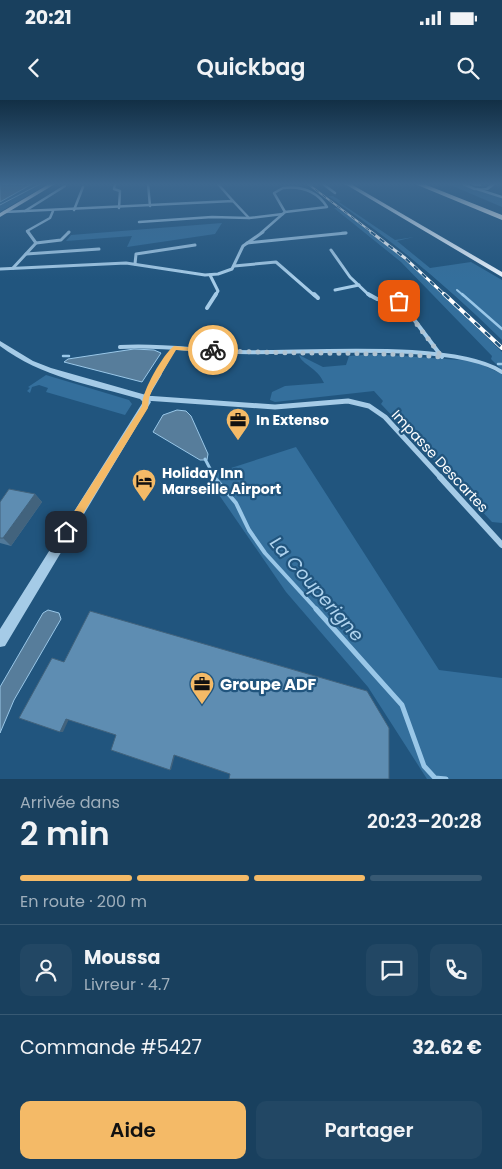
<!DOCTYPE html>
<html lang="fr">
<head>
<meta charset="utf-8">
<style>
	:root { --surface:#19405e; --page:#224764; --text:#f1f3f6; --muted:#9fafbc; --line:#375973; --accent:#f4ba67 }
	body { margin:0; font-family:Poppins,sans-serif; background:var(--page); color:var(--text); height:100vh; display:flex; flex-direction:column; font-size:19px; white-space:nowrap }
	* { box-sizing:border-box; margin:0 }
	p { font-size:16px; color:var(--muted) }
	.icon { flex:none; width:28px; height:28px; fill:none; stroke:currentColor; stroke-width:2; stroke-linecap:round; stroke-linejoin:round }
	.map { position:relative; height:679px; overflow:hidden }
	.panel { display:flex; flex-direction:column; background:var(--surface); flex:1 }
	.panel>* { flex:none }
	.pin { position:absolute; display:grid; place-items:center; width:42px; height:42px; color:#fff; margin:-21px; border-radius:10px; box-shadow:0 2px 8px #0006 }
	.courier { position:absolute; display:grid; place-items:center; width:50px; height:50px; margin:-25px; border:4px solid #f4ba67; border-radius:50%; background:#fff; color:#222; box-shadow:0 1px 6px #0007 }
	.head em { font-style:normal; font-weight:600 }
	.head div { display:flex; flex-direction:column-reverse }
	.head { display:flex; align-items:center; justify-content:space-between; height:85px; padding:0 20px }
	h1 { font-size:32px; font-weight:600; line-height:38px }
	.bar { display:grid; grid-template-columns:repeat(4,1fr); gap:8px 5px; align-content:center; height:60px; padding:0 20px }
	.bar i { height:6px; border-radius:4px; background:var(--line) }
	.bar .active { background:var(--accent) }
	.bar p { grid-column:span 4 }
	.line { display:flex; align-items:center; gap:12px; padding:0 20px; border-top:1px solid var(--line) }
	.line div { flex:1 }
	.round { display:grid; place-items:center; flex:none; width:52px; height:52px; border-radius:10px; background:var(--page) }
	.button { display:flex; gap:10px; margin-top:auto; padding:10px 20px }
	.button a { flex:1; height:58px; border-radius:10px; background:var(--accent); color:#111; font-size:20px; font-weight:600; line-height:58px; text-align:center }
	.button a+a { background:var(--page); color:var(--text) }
	.status { display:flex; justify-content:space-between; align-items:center; height:35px; padding:0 25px; background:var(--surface); direction:ltr }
	.status svg { height:14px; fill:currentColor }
	header { display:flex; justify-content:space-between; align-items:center; height:65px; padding:0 20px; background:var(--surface); font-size:22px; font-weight:600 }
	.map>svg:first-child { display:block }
</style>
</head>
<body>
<div class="status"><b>20:21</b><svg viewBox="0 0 49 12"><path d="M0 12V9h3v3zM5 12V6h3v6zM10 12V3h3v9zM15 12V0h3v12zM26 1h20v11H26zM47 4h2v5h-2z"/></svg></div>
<header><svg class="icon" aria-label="back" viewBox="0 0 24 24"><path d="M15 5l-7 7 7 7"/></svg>Quickbag<svg class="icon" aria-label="search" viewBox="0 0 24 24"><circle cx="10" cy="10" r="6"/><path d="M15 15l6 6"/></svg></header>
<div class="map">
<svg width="502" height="679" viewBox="0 0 502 679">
	<rect width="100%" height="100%" fill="#21557e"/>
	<g fill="#346f9c">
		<polygon points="0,84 48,84 0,112"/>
		<polygon points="448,84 459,84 502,98 502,107"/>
		<path d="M328 96H333L341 101 339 102 395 140 414 137 397 141 430 168 471 162 502 180V240C448 187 391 139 328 96Z"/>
		<path d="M334 108H338C398 149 450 201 502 252V270L491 259 492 256 401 162Z"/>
		<polygon points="222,123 215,134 127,147 132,136 66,141 71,135"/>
		<path d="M375 254 474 261 502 274V423L492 422 381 304 383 301 374 291 275 302 270 300 272 292 285 286 324 283C317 267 302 265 299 255L323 267 346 265 349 256Z"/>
		<polygon points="46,275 129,300 132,304 125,315 46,292 48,288 39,285 32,287 30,293 27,291 30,288 28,287"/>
		<polygon points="296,347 439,570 502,578 502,679 427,679 368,587 286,492 206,376"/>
	</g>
	<g fill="#577d9b" stroke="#99c7e8">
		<polygon points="0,84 32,84 0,102"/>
		<polygon points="134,249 154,250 161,253 142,282 64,262 68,259"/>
		<polygon points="177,310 186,311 191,316 208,354 207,360 200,360 153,332 163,315"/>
		<polygon points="48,510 59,513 61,519 14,600 0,633 0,587 43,513"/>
	</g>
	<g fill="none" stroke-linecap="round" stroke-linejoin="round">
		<polyline stroke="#99c7e8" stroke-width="1" points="0,105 40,84"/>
		<polyline stroke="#99c7e8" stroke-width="2" points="457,190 464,196"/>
		<g stroke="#99c7e8" stroke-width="2.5">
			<polyline points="462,194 502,229"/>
			<polyline points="63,256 69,256"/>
			<polyline points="498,264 502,264"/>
		</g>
		<polyline stroke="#99c7e8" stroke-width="3" points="205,359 215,378"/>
		<polyline stroke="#99c7e8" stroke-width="4" points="214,377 236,403 249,430 265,453 317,510"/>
		<polyline stroke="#99c7e8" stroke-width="5" points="316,509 402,605 424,666 435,678 446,679"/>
		<g stroke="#a5cbe7" stroke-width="2.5">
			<polyline points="115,84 114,89 120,91 119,108"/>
			<polyline points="148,84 150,106"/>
			<polyline points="218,84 233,101"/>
			<polyline points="323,84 335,93"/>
			<polyline points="463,84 475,89"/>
			<polyline points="473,84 480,85"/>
			<path d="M283 88C301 86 317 91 327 107L285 112 274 93Z"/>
			<polyline points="477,89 502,97"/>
			<polyline points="74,110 83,87"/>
			<polyline points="25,111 65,86"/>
			<polyline points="4,112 233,101 249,118 283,114"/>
			<polyline points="139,122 212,117 249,118"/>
			<polyline points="29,133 27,131 50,118 53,111"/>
			<polyline points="68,133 69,132"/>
			<polyline points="261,133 285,112"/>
			<polyline points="342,133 346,133"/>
		</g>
		<g stroke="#a5cbe7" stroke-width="3">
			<polyline points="36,143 61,140 69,132"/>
			<polyline points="247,143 346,133"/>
			<polyline points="331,150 350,177 370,196"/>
			<polyline points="26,154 99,149"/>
			<polyline points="135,164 136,154 195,145"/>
			<polyline points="234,166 276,162 315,196"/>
			<polyline points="13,168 36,143 28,132"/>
			<polyline points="0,169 126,163 205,175 218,174 232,169 243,146 263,132"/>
			<polyline points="210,175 218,191 215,196"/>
			<polyline points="335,190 359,185"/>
		</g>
		<g stroke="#a5cbe7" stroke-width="4">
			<polyline points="314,194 318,198"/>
			<polyline points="368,194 377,199 401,202 442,257"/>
			<polyline points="207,208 216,194"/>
			<path d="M120 247C160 244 198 251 238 252 301 254 452 240 502 272"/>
			<polyline points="158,276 174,248"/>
		</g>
		<polyline stroke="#a5cbe7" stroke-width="5" points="159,274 145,298 275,307 348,301 369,306 385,317 441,378"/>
		<polyline stroke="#a5cbe7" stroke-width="6" points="440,377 502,445"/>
		<g fill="#a5cbe7" fill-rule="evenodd">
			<polygon points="491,84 496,84 488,90 473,89 486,88"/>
			<path d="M0 241 33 261 51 268 146 295 151 302 5 546 0 547V529L143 302 140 299C92 285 41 277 0 246Z"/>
		</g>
		<g fill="#e7f2fd" fill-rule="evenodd">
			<polygon points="49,84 55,84 0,117 0,113"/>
			<polygon points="345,84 351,84 502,172 502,177"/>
		</g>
		<polygon fill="#fff" fill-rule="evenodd" points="415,84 424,84 502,115 502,120"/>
		<defs>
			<polyline id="rail-far2" points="308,84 373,133"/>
			<polyline id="rail-far1" points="371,132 405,158 446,196"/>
			<polyline id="rail" points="444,194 502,248"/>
		</defs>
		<use href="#rail-far2" stroke="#fff" stroke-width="2"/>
		<use href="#rail-far1" stroke="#fff" stroke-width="3"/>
		<use href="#rail" stroke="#fff" stroke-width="4"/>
		<use href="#rail-far2" stroke="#21557e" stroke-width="1" stroke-dasharray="4.5" stroke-linecap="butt"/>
		<use href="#rail-far1" stroke="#21557e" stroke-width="2" stroke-dasharray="5.5" stroke-linecap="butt"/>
		<use href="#rail" stroke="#21557e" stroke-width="2.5" stroke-dasharray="7" stroke-linecap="butt"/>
	</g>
	<polygon fill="#517999" points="35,394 42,402 11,446 0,443 0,402"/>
	<g fill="#42637d">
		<polygon points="35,394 42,402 11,446 3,438"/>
		<polygon points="66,619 69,619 63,632 60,632"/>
		<polygon points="174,655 175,655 171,670 170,670"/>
	</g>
	<g fill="#5e8db2" stroke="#42637d">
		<polygon points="9,389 35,394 3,438 0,438 0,402"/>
		<polygon points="90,511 367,591 389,628 389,679 229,679 230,674 174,655 170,670 111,650 116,635 66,619 60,632 19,618 52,558 64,562"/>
	</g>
	<linearGradient id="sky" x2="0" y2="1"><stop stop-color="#122f45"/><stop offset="0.47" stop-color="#3d688f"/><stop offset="1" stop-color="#3d688f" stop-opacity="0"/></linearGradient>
	<rect width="502" height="179" fill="url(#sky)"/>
	<path fill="#f4ba67" d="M174 246 216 250 213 252 176 250 153 288 149 298 148 308 70 435H63V429L142 306C141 293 163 254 174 246Z"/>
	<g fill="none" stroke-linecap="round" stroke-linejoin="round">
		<path stroke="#b1c4d2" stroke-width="5" stroke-dasharray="0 9" d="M213 250C289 255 366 251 442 257L399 201"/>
	</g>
	<defs>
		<symbol id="office-pin" viewBox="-11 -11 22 30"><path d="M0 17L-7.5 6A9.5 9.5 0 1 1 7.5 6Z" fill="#f4ba67" stroke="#21557e"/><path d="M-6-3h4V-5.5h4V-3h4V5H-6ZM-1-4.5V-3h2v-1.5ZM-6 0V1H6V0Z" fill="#111"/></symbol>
		<symbol id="hotel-pin" viewBox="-11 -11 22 30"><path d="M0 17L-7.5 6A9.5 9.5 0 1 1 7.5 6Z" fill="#f4ba67" stroke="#21557e"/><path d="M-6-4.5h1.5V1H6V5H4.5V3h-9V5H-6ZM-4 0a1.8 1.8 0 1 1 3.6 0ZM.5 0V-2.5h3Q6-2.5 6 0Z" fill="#111"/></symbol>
	</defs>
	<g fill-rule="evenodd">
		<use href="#office-pin" x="224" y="306" width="28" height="38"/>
		<use href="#hotel-pin" x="130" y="367" width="28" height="38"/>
		<use href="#office-pin" x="188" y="570" width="28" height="38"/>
	</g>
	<g text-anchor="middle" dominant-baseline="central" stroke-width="4.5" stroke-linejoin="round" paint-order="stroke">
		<g font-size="14" font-weight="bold" fill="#fff" stroke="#21557e" text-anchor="start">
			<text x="256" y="320">In Extenso</text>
			<text x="162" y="373">Holiday Inn<tspan x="162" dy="16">Marseille Airport</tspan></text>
		</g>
		<g font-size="14" fill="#fff" stroke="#21557e">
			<text transform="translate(440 361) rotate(47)">Impasse Descartes</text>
		</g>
		<g font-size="16" font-weight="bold" fill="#fff" stroke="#21557e" text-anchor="start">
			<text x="220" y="584">Groupe ADF</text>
		</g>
		<g font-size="18" font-style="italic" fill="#b0d4ef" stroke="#21557e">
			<text transform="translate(317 489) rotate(49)">La Couperigne</text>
		</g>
	</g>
</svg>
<div class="pin" style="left:399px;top:201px;background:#ea580c"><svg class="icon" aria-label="bag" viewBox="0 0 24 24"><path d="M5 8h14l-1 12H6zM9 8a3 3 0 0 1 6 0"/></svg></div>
<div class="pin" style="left:66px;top:432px;background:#1f2937"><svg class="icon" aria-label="home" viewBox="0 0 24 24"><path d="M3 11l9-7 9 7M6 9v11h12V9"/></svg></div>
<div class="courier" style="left:213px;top:250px"><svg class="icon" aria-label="bike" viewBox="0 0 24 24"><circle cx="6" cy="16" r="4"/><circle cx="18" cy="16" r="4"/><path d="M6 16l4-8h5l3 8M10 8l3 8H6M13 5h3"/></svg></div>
</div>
<section class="panel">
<div class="head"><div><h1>2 min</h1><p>Arrivée dans</p></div><em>20:23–20:28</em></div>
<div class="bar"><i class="active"></i><i class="active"></i><i class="active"></i><i></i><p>En route · 200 m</p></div>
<div class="line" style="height:90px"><a class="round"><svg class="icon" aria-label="person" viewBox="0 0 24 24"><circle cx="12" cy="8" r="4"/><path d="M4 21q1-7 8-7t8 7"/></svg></a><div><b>Moussa</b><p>Livreur · 4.7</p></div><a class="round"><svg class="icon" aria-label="chat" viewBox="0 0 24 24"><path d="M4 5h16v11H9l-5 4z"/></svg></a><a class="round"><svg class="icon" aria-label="phone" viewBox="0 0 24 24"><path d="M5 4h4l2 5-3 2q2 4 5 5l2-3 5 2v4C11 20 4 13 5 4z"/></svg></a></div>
<div class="line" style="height:65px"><div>Commande #5427</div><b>32.62 €</b></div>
<div class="button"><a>Aide</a><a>Partager</a></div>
</section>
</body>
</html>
